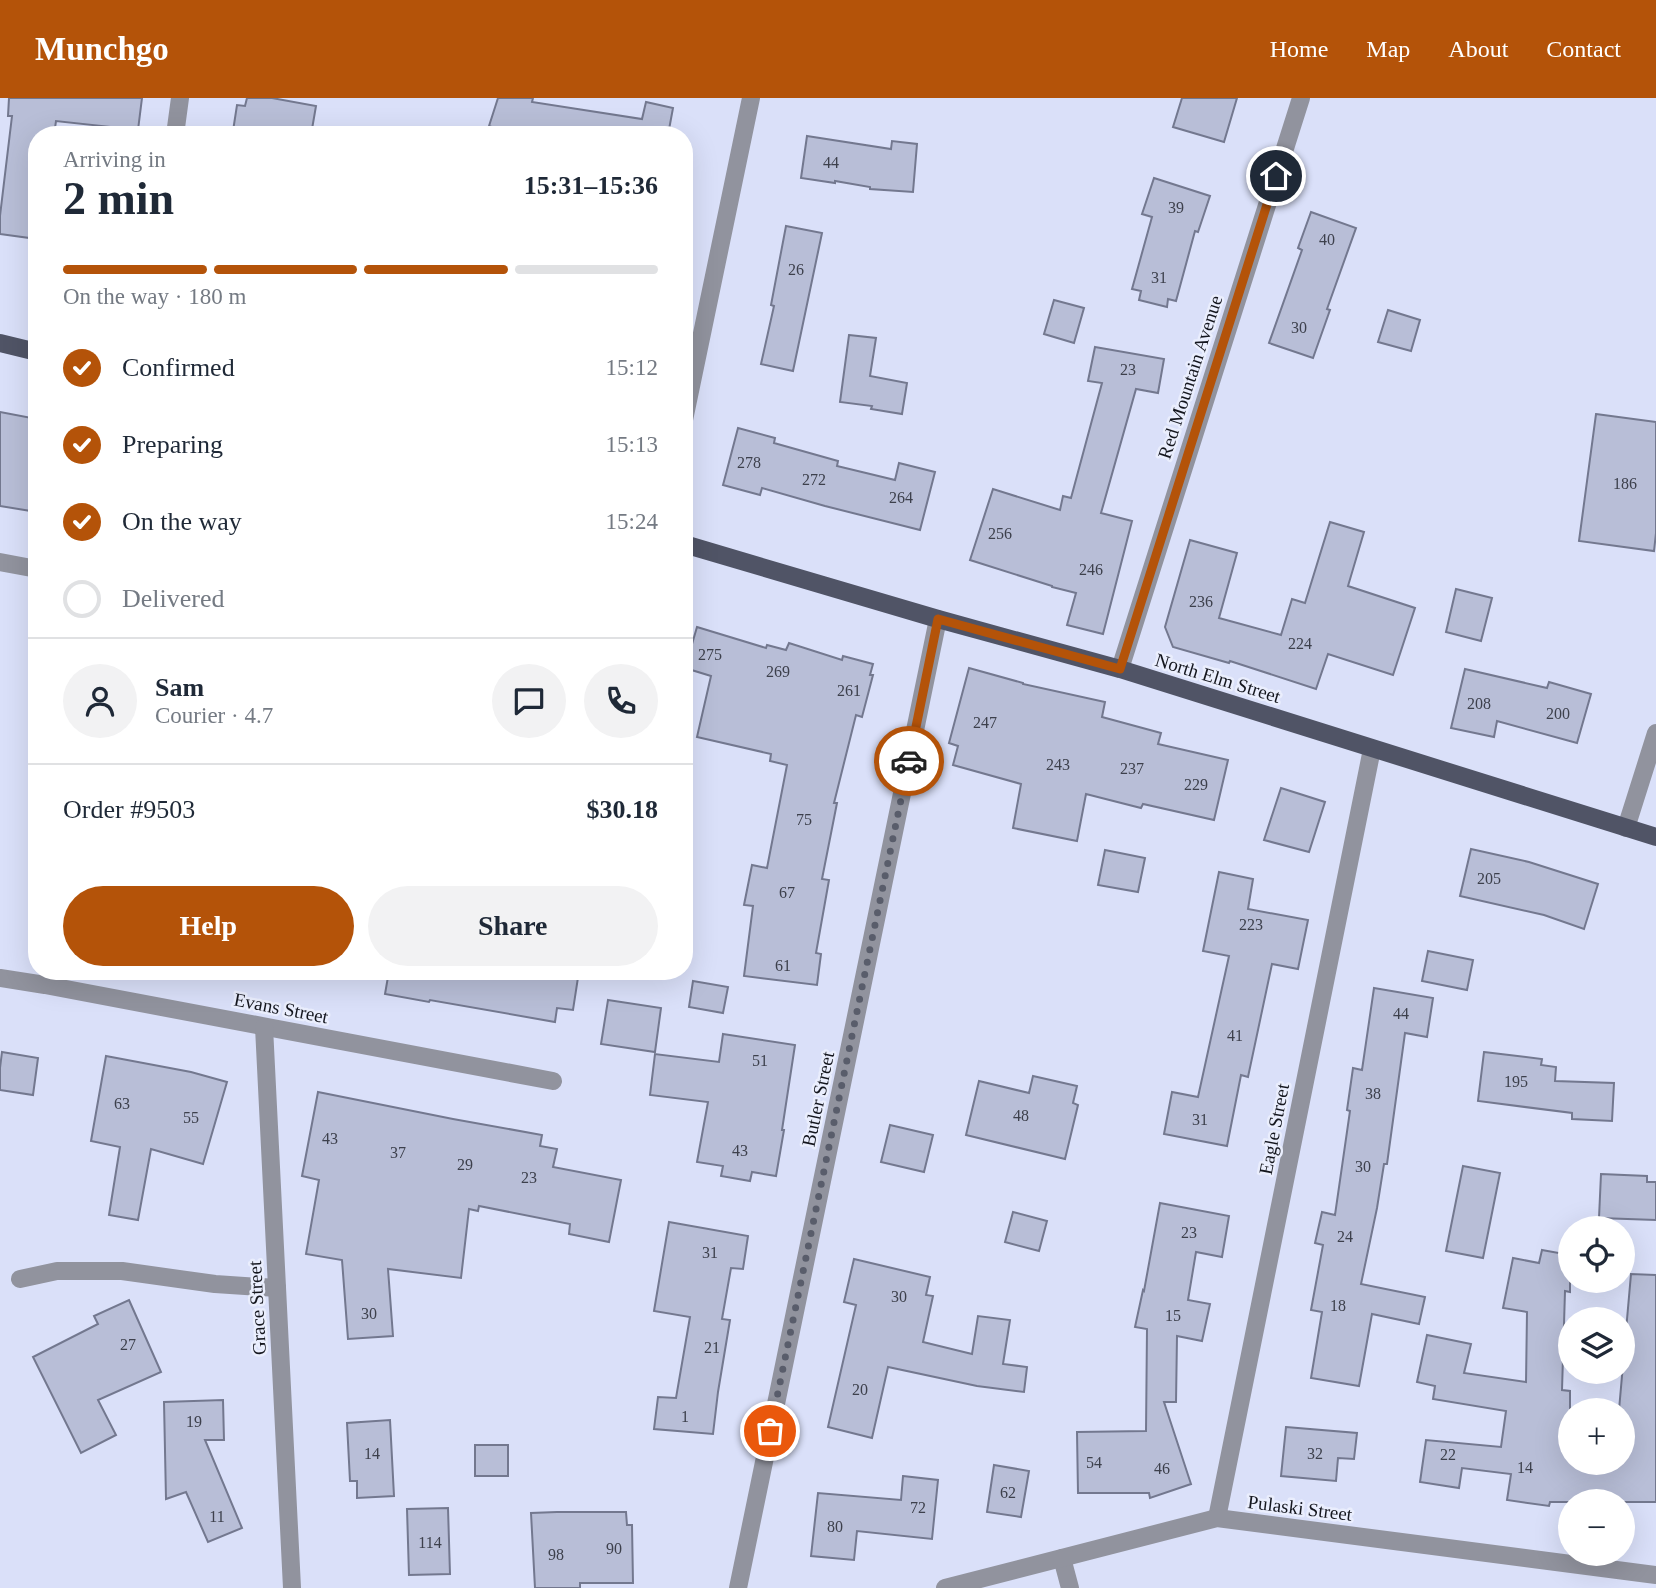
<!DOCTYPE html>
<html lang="en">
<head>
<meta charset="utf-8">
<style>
	:root { --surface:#fff; --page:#f2f2f3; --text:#1f2937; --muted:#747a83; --line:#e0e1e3; --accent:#b45309 }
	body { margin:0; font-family:"Times New Roman",serif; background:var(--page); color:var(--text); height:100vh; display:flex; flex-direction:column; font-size:26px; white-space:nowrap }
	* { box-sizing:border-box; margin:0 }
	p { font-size:23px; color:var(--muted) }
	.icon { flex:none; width:38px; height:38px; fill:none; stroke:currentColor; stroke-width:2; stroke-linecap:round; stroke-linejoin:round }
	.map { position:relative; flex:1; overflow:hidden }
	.side { position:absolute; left:28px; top:28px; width:665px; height:854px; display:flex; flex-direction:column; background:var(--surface); border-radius:28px; box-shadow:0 7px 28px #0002 }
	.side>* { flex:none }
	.fabs { position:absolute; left:1558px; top:1118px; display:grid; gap:14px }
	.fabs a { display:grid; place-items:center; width:77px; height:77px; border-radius:50%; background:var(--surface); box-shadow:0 7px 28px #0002; font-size:35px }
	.pin { position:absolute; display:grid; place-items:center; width:60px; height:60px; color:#fff; margin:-30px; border:4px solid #fff; border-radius:50%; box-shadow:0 2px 7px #0007 }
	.courier { position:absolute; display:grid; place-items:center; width:70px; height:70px; margin:-35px; border:5px solid #b45309; border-radius:50%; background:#fff; color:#222; box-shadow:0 2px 9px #0007 }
	.summary em { font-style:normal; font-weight:800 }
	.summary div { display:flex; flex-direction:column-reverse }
	.summary { display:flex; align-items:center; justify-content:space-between; height:119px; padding:0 35px }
	h1 { font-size:46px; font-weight:800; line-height:52px }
	.bar { display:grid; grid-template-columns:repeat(4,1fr); gap:10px 7px; align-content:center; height:84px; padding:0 35px }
	.bar i { height:9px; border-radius:5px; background:var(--line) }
	.bar .on { background:var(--accent) }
	.bar p { grid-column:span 4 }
	.line { display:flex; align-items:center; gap:18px; padding:0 35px; border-top:2px solid var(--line) }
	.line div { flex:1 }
	.round { display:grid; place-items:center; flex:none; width:74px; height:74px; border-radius:37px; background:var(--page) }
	ol { padding:0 35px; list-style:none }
	li { display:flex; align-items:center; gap:21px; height:77px }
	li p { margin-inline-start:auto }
	li .icon { padding:7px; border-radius:50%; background:var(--accent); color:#fff; stroke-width:4 }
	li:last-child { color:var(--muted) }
	li i { width:38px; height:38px; border:4px solid var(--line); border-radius:50% }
	.primary-button { display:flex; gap:14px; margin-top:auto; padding:14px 35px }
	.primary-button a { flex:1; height:80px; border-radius:42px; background:var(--accent); color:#fff; font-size:28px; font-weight:800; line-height:80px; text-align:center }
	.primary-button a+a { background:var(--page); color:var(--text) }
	header { display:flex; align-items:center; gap:42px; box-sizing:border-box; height:98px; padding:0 35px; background:var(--accent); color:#fff }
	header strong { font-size:33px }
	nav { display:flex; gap:38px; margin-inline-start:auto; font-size:24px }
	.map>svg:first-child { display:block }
</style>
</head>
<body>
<header>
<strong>Munchgo</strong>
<nav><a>Home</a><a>Map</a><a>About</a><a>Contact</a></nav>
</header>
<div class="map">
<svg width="1656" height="1490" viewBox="0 0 1656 1490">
	<rect width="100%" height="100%" fill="#dae0f9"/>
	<g fill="#b8bed7" stroke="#73788f" stroke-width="2">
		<polygon points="9,0 142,0 138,32 56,23 54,37 37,37 37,141 0,136 0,118 12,18 8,18"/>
		<polygon points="247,0 272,0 316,8 311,37 258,37 233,33 237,7 245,8"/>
		<polygon points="498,0 533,0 532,4 642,21 646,4 673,10 668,37 489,37 492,29 489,28"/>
		<polygon points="1182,0 1237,0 1224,44 1173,29"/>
		<polygon points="807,38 891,51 892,43 917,46 913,94 870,91 870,89 835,83 835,85 801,80"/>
		<polygon points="1154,80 1210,98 1198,134 1195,133 1176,203 1168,201 1167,209 1139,202 1141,193 1132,191 1152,119 1142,116"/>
		<polygon points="1311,114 1356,130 1327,211 1330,212 1313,260 1269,245 1302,152 1298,150"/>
		<polygon points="786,128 822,135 793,273 761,266 774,208 771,207"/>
		<polygon points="1054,202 1084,210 1074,245 1044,236"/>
		<polygon points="1388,212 1420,222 1411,253 1378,244"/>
		<polygon points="849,237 876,240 870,278 907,285 902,316 871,311 872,308 840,304"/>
		<polygon points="1095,249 1164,261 1158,295 1136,291 1101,415 1132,423 1103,536 1067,527 1076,495 1052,489 1052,488 970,462 993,391 1060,412 1063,398 1071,400 1102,285 1088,283"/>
		<polygon points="0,314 37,321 37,414 0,408"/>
		<polygon points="1596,316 1656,324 1656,435 1654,453 1579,443"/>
		<polygon points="738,330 775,340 774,345 838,363 837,368 895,382 899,365 935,374 920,432 825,408 762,390 760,397 723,387"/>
		<polygon points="1330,424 1364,434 1348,488 1415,510 1393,577 1328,556 1316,591 1230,563 1229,565 1173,549 1165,529 1190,442 1237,455 1219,520 1281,537 1292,501 1305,505"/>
		<polygon points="1456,491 1492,500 1481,543 1446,534"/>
		<polygon points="697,529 766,550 767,547 786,552 789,545 842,562 843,558 873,566 870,577 873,577 862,619 856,617 834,705 837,705 822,781 829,782 816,855 821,856 817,887 744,878 753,808 744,807 752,767 767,770 787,667 770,663 771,656 697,639 711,578 685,570"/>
		<polygon points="969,570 1023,585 1023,586 1105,604 1102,619 1161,635 1158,646 1228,662 1214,722 1143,706 1141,710 1086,696 1077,743 1013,730 1021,686 953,667 958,648 949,645"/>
		<polygon points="1465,571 1547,590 1549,584 1591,596 1577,645 1497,623 1494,639 1451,630"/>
		<polygon points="1281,690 1325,704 1309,754 1264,742"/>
		<polygon points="1471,751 1529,764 1598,786 1584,831 1544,817 1460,798"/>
		<polygon points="1105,752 1145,760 1138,794 1098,787"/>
		<polygon points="1219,774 1253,781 1248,811 1308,822 1298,871 1272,866 1248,979 1241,977 1227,1048 1164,1036 1172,994 1198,999 1229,858 1203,853"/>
		<polygon points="1428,853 1473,862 1467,892 1422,883"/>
		<polygon points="389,873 579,873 573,912 557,910 555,924 430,902 429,904 385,896"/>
		<polygon points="693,883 728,889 723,915 689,909"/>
		<polygon points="1374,890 1433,900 1427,939 1405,935 1387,1066 1384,1066 1377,1110 1361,1186 1425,1199 1419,1226 1372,1216 1359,1288 1311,1280 1322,1214 1311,1212 1323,1147 1315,1145 1322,1114 1335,1117 1350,1013 1347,1012 1353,970 1362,972"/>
		<polygon points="608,902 661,910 655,954 601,946"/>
		<polygon points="723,936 795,947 782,1032 784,1032 776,1078 752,1074 750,1083 721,1078 723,1068 697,1064 708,1004 650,997 655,956 719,964"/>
		<polygon points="2,954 38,960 33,997 0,992 0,970"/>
		<polygon points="1484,954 1542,961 1541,967 1556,969 1555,983 1614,985 1612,1023 1572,1021 1572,1015 1478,1003"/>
		<polygon points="106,958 191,974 227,984 203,1066 151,1051 138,1122 109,1117 120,1049 91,1043"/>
		<polygon points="1033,978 1077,988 1073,1005 1078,1007 1065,1061 966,1037 979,983 1029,995"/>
		<polygon points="318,994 453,1021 542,1037 540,1048 557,1051 553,1069 621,1082 609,1144 569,1136 570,1126 479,1108 478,1113 469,1111 461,1180 388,1171 393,1238 348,1241 342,1162 306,1156 319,1082 302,1078"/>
		<polygon points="890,1027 933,1037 924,1074 881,1064"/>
		<polygon points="1463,1068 1500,1075 1483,1160 1446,1153"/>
		<polygon points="1601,1076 1647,1078 1647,1084 1656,1084 1656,1122 1599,1120"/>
		<polygon points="1160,1105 1229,1118 1222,1159 1196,1154 1188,1202 1210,1206 1202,1243 1177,1238 1176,1304 1164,1304 1191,1386 1150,1400 1149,1395 1078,1395 1077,1334 1146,1333 1147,1231 1135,1229 1143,1192 1144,1193"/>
		<polygon points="1013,1114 1047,1123 1039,1153 1005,1144"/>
		<polygon points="669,1124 748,1138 743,1171 731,1170 722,1221 730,1222 718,1294 713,1336 654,1331 658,1299 676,1300 690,1219 654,1213"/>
		<polygon points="1542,1152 1570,1157 1570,1194 1565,1193 1562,1292 1570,1293 1570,1365 1622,1365 1622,1312 1619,1312 1631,1176 1656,1177 1656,1404 1550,1404 1549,1408 1507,1402 1511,1376 1462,1370 1459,1390 1420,1384 1426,1342 1501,1349 1506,1313 1433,1301 1435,1288 1417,1284 1427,1237 1471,1246 1464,1275 1526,1284 1527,1214 1503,1210 1513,1160 1539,1165"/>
		<polygon points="854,1161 930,1179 926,1197 933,1198 923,1244 972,1256 978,1218 1010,1222 1003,1266 1027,1269 1024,1294 977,1288 888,1269 872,1340 828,1329 856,1207 844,1204"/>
		<polygon points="129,1202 161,1274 98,1302 116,1337 81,1355 33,1259 98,1226 94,1218"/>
		<polygon points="223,1302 224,1342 205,1342 242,1430 208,1444 186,1394 166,1401 164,1304"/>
		<polygon points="390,1322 394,1398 357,1400 357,1383 350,1383 347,1325"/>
		<polygon points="1286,1329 1357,1335 1354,1361 1338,1360 1336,1383 1281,1378"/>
		<rect x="475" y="1347" width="33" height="31"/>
		<polygon points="994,1367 1029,1373 1021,1419 987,1414"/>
		<polygon points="903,1378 938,1382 932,1441 857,1433 854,1462 811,1458 818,1395 901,1402"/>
		<polygon points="448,1410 450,1476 409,1477 407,1411"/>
		<polygon points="557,1414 626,1414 627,1427 632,1427 633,1485 580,1485 580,1490 535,1490 531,1415"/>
	</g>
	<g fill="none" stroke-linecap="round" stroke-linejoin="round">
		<g stroke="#91939e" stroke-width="18">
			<polyline points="0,464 37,471"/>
			<polyline points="1626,730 1656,635"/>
			<polyline points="20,1181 57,1173 122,1173 215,1186 277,1190"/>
		</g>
		<g stroke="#91939e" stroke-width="18">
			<polyline points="175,37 180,0"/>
			<polyline points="684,322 751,0"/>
			<polyline points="1120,571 1301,0"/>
			<polyline points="0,880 45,887 553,983"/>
			<polyline points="264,929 292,1490"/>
			<polyline points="1217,1420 1372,651"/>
			<polyline points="1062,1460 1070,1490"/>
			<polyline points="738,1490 938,521"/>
			<polyline points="945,1490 1217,1420 1656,1477"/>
		</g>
		<g stroke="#505466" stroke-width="18">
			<polyline points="0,245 37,254"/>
			<polyline points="684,446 938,521 1120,571 1656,739"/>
		</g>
	</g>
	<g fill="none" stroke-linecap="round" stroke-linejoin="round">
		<polyline stroke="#595d6b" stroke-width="7" stroke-dasharray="0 12.6" points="770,1333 909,663"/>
		<polyline stroke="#b45309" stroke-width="9" points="909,663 938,521 1120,571 1276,78"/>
	</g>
	<g text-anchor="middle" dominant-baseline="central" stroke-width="5" stroke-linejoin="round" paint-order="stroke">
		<g font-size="16" fill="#3d404c">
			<text x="831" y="64">44</text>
			<text x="1176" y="109">39</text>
			<text x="1327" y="141">40</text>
			<text x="796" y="171">26</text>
			<text x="1159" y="179">31</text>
			<text x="1299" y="229">30</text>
			<text x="1128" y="271">23</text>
			<text x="749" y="364">278</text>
			<text x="814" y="381">272</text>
			<text x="1625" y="385">186</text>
			<text x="901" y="399">264</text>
			<text x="1000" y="435">256</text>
			<text x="1091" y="471">246</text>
			<text x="1201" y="503">236</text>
			<text x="1300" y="545">224</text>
			<text x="710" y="556">275</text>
			<text x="778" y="573">269</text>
			<text x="849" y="592">261</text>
			<text x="1479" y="605">208</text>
			<text x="1558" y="615">200</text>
			<text x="985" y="624">247</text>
			<text x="1058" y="666">243</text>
			<text x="1132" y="670">237</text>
			<text x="1196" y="686">229</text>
			<text x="804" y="721">75</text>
			<text x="1489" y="780">205</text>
			<text x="787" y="794">67</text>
			<text x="1251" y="826">223</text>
			<text x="783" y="867">61</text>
			<text x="1401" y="915">44</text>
			<text x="1235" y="937">41</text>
			<text x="760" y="962">51</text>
			<text x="1516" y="983">195</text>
			<text x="1373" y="995">38</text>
			<text x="122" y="1005">63</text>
			<text x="1021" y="1017">48</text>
			<text x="191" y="1019">55</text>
			<text x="1200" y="1021">31</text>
			<text x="330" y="1040">43</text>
			<text x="740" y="1052">43</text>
			<text x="398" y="1054">37</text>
			<text x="465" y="1066">29</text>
			<text x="1363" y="1068">30</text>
			<text x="529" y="1079">23</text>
			<text x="1189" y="1134">23</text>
			<text x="1345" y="1138">24</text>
			<text x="710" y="1154">31</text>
			<text x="899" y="1198">30</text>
			<text x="1338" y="1207">18</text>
			<text x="369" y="1215">30</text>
			<text x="1173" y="1217">15</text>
			<text x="128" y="1246">27</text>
			<text x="712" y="1249">21</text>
			<text x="860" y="1291">20</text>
			<text x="685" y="1318">1</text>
			<text x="194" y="1323">19</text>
			<text x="372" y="1355">14</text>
			<text x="1315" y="1355">32</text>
			<text x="1448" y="1356">22</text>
			<text x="1094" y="1364">54</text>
			<text x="1525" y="1369">14</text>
			<text x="1162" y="1370">46</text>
			<text x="1008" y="1394">62</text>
			<text x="918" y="1409">72</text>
			<text x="217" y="1418">11</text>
			<text x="835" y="1428">80</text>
			<text x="430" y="1444">114</text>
			<text x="614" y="1450">90</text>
			<text x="556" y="1456">98</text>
		</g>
		<g font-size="19" fill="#14161e" stroke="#eaeefd">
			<text transform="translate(1190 279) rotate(-72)">Red Mountain Avenue</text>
			<text transform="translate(1218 580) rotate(17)">North Elm Street</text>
			<text transform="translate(281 910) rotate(11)">Evans Street</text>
			<text transform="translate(818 1001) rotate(-78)">Butler Street</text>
			<text transform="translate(1274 1031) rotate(-79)">Eagle Street</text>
			<text transform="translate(257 1210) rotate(-93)">Grace Street</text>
			<text transform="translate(1300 1410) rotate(7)">Pulaski Street</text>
		</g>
	</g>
</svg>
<div class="fabs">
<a><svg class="icon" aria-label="locate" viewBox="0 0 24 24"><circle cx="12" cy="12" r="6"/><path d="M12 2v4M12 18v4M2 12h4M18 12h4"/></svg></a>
<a><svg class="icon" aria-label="layers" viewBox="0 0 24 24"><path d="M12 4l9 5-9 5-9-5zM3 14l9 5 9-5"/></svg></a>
<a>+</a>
<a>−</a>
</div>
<div class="pin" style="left:770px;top:1333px;background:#ea580c"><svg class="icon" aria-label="bag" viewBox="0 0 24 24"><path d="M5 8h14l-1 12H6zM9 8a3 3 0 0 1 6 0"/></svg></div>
<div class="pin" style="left:1276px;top:78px;background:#1f2937"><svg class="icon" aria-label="home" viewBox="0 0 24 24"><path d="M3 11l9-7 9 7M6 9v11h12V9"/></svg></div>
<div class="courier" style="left:909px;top:663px"><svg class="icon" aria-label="car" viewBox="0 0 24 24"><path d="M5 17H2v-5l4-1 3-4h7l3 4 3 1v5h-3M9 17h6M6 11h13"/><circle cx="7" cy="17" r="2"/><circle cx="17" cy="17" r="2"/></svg></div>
<section class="side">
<div class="summary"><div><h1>2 min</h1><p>Arriving in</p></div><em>15:31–15:36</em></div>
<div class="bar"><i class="on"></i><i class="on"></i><i class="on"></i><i></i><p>On the way · 180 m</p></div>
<ol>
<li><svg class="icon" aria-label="check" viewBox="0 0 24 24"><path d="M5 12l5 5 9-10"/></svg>Confirmed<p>15:12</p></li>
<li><svg class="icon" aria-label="check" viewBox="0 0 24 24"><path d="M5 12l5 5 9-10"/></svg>Preparing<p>15:13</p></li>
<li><svg class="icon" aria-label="check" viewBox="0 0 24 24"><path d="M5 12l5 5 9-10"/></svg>On the way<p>15:24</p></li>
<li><i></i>Delivered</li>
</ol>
<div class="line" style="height:126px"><a class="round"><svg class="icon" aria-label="person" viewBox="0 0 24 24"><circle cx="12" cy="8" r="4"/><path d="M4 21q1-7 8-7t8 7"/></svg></a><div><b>Sam</b><p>Courier · 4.7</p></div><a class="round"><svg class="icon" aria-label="chat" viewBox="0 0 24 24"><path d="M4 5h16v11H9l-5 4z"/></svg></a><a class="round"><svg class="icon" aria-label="phone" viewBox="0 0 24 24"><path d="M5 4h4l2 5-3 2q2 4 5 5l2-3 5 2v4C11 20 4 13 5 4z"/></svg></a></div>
<div class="line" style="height:91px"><div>Order #9503</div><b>$30.18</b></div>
<div class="primary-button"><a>Help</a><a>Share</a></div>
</section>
</div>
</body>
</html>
